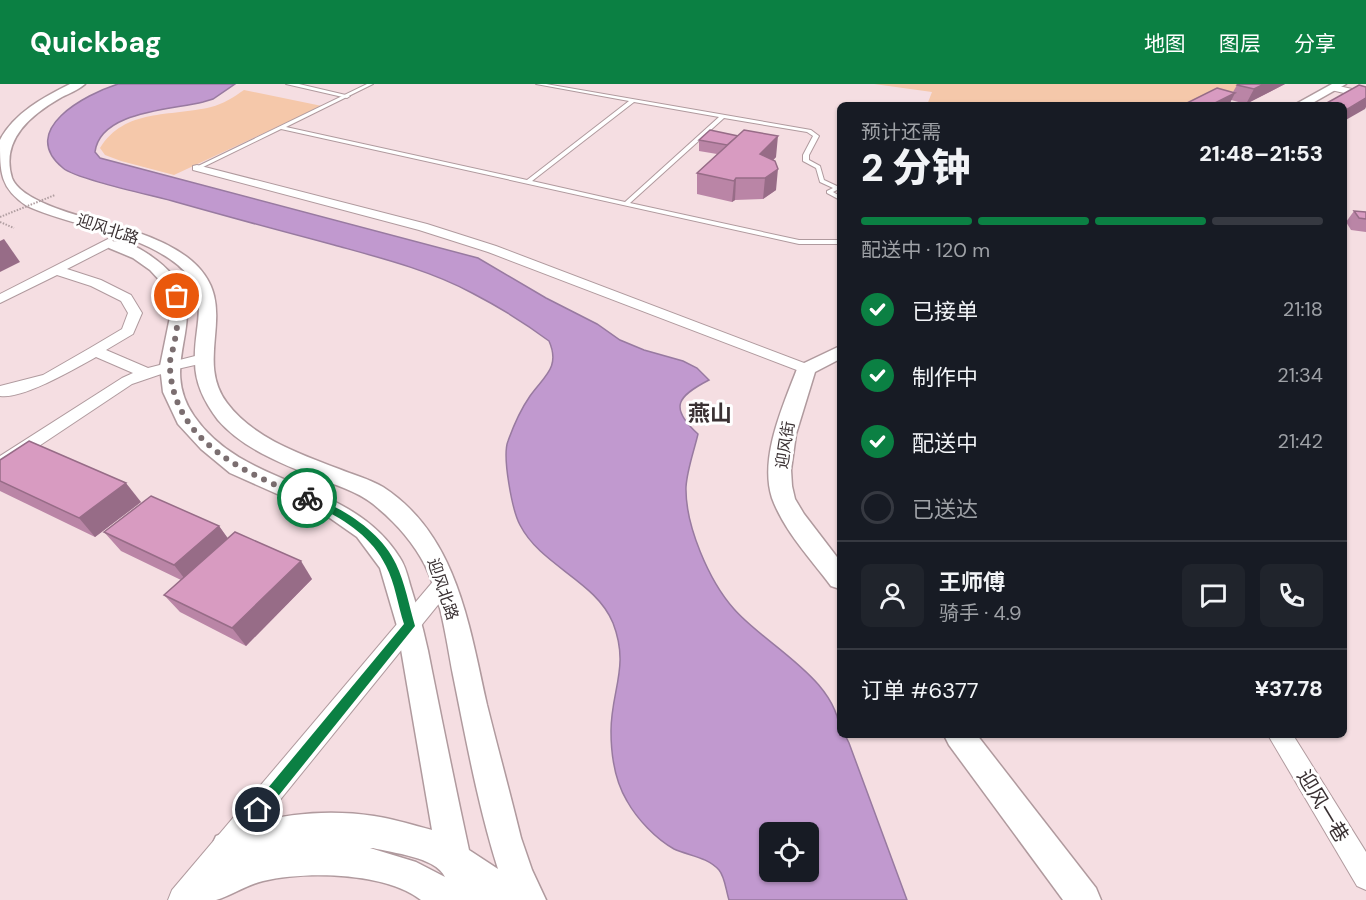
<!DOCTYPE html>
<html lang="zh">
<head>
<meta charset="utf-8">
<style>
	:root { --surface:#171b24; --page:#20242c; --text:#f1f3f6; --muted:#9ea1a6; --line:#363941; --accent:#0b8043 }
	body { margin:0; font-family:"DM Sans","Noto Sans SC",sans-serif; background:var(--page); color:var(--text); height:100vh; display:flex; flex-direction:column; font-size:22px; white-space:nowrap }
	* { box-sizing:border-box; margin:0 }
	p { font-size:20px; color:var(--muted) }
	.icon { flex:none; width:33px; height:33px; fill:none; stroke:currentColor; stroke-width:2; stroke-linecap:round; stroke-linejoin:round }
	.map { position:relative; flex:1; overflow:hidden }
	.panel { position:absolute; left:837px; top:18px; width:510px; height:636px; display:flex; flex-direction:column; background:var(--surface); border-radius:9px; box-shadow:0 2px 4px #0004 }
	.panel>* { flex:none }
	.tools { position:absolute; left:759px; top:738px; display:grid; gap:12px }
	.tools a { display:grid; place-items:center; width:60px; height:60px; border-radius:9px; background:var(--surface); box-shadow:0 2px 4px #0004; font-size:30px }
	.pin { position:absolute; display:grid; place-items:center; width:51px; height:51px; color:#fff; margin:-26px; border:3px solid #fff; border-radius:50%; box-shadow:0 2px 6px #0007 }
	.courier { position:absolute; display:grid; place-items:center; width:60px; height:60px; margin:-30px; border:4px solid #0b8043; border-radius:50%; background:#fff; color:#222; box-shadow:0 2px 8px #0007 }
	.headline em { font-style:normal; font-weight:800 }
	.headline div { display:flex; flex-direction:column-reverse }
	.headline { display:flex; align-items:center; justify-content:space-between; height:102px; padding:0 24px }
	h1 { font-size:39px; font-weight:800; line-height:45px }
	.bar { display:grid; grid-template-columns:repeat(4,1fr); gap:9px 6px; align-content:center; height:72px; padding:0 24px }
	.bar i { height:8px; border-radius:4px; background:var(--line) }
	.bar .selected { background:var(--accent) }
	.bar p { grid-column:span 4 }
	.line { display:flex; align-items:center; gap:15px; padding:0 24px; border-top:2px solid var(--line) }
	.line div { flex:1 }
	.round { display:grid; place-items:center; flex:none; width:63px; height:63px; border-radius:9px; background:var(--page) }
	ol { padding:0 24px; list-style:none }
	li { display:flex; align-items:center; gap:18px; height:66px }
	li p { margin-inline-start:auto }
	li .icon { padding:6px; border-radius:50%; background:var(--accent); color:#fff; stroke-width:4 }
	li:last-child { color:var(--muted) }
	li i { width:33px; height:33px; border:3px solid var(--line); border-radius:50% }
	header { display:flex; align-items:center; gap:36px; box-sizing:border-box; height:84px; padding:0 30px; background:var(--accent); color:#fff }
	header strong { font-size:28px }
	nav { display:flex; gap:33px; margin-inline-start:auto; font-size:21px }
	.map>svg:first-child { display:block }
</style>
</head>
<body>
<header>
<strong>Quickbag</strong>
<nav><a>地图</a><a>图层</a><a>分享</a></nav>
</header>
<div class="map">
<svg width="1366" height="816" viewBox="0 0 1366 816">
	<rect width="100%" height="100%" fill="#f5dee2"/>
	<g fill="#f5c8aa">
		<polygon points="874,0 1249,0 1204,21 927,21 932,8"/>
		<path d="M244 6 322 22 174 91 121 77 105 71 100 64C125 24 170 33 211 23 223 20 234 13 244 6Z"/>
	</g>
	<path fill="#c199cf" stroke="#987aa0" stroke-width="1.5" fill-rule="evenodd" d="M118 0H235L213 15 203 18C171 26 100 27 95 68L100 74 478 174 546 214 597 240 620 256 644 266 683 277 697 284 709 296C678 312 668 323 698 350 694 367 687 386 686 403 685 441 709 497 734 525 766 562 840 596 840 651H845L849 659 907 816H729C726 807 725 793 719 786 707 773 690 772 674 765 656 755 637 735 627 717 615 697 611 670 611 647 611 606 630 583 613 539 596 497 541 482 520 441 512 426 502 372 508 357 513 343 521 325 530 312 543 293 561 284 549 257 525 239 499 223 472 209 429 186 381 174 334 161 281 147 229 133 176 118 155 112 75 95 63 84 17 46 86 10 118 0ZM770 748H808V788H770Z"/>
	<g fill="none" stroke-linecap="round" stroke-linejoin="round">
		<defs>
			<path id="service" d="M367 0H373L286 43 527 96 629 17 536 0H546L811 46 819 52 809 71V76L820 82 824 96 839 103V105L833 108 840 112V116L827 109V107L833 104 820 98 816 84 803 77V71L813 52 807 48 724 34 630 119 799 156H840V160H799L281 45 199 85 194 84ZM634 18 719 33 625 118 532 97Z"/>
			<polygon id="pedestrian" points="286,0 299,0 350,12 347,14"/>
			<g id="minor">
				<polygon points="1334,1 1366,8 1366,14 1331,6 1331,2"/>
				<polygon points="197,81 427,140 496,162 812,282 815,285 807,290 802,288 488,168 419,146 193,86 193,82"/>
				<path d="M108 155 112 156 114 159 112 162 67 185 101 196 131 211 142 229 133 250 106 266 148 284 203 270 211 275 208 278 173 286 132 300 6 384 0 386V372L122 294 133 289 96 273C76 284 22 316 0 312V302L43 291 90 264 122 245 128 229 121 217 91 202 57 191 0 219V210Z"/>
				<polygon points="443,492 450,494 453,500 450,506 199,816 168,816 172,806 436,494"/>
				<polygon points="1268,651 1293,651 1366,768 1366,806 1357,802"/>
			</g>
			<g id="tertiary">
				<path d="M70 0H85C78 6 70 9 62 13 32 30 0 55 12 94 23 123 107 138 136 148 154 154 172 162 187 173 246 218 191 271 227 319 253 354 300 370 339 385 354 391 369 395 383 403 457 451 469 541 487 621 498 665 510 709 521 754L532 786 546 816H421C385 788 306 787 263 797 246 801 231 812 216 816 203 816 184 816 170 816 179 795 203 787 223 778L216 774 211 763 216 752C264 731 322 724 374 732 394 735 413 741 432 746L397 542 380 484 357 453 327 432 230 389 201 365 178 340 163 308 160 282 171 228 168 212 162 199 150 186 133 174 109 164 107 161 109 158C121 155 138 163 148 170 229 224 151 270 194 332 245 406 350 394 400 474 406 483 408 494 411 504 420 532 427 559 432 587 444 647 456 706 469 766L498 785C478 722 466 655 453 591 446 554 441 514 425 481 414 460 397 440 379 425 363 410 344 404 323 396 287 382 244 366 218 336 205 319 195 300 195 278 193 240 213 211 178 181 136 147 75 144 27 122 0 104 0 89 0 56 14 29 44 13 70 0ZM370 764H373C392 769 436 773 445 793L416 778Z"/>
				<polygon points="1332,0 1346,0 1309,21 1294,21"/>
				<path d="M840 262V275L815 288 796 350 791 386 792 402 795 415 804 430 840 477V505L831 502C811 475 784 447 772 414 759 374 783 322 797 285L800 281Z"/>
				<polygon points="944,651 977,651 1096,804 1101,816 1063,816 949,661"/>
			</g>
		</defs>
		<use href="#service" stroke="#b09a9e" stroke-width="2"/>
		<use href="#pedestrian" stroke="#b09a9e" stroke-width="2"/>
		<use href="#minor" stroke="#b09a9e" stroke-width="2"/>
		<use href="#tertiary" stroke="#b09a9e" stroke-width="3"/>
		<polyline stroke="#b09ea1" stroke-width="2" stroke-dasharray="1.5 1.5" stroke-linecap="butt" points="0,138 14,144"/>
		<use href="#service" fill="#fff" fill-rule="evenodd"/>
		<use href="#pedestrian" fill="#fff" fill-rule="evenodd"/>
		<use href="#minor" fill="#fff" fill-rule="evenodd"/>
		<use href="#tertiary" fill="#fff" fill-rule="evenodd"/>
		<polyline stroke="#b09ea1" stroke-width="2" stroke-dasharray="1.5 1.5" stroke-linecap="butt" points="0,133 55,111"/>
	</g>
	<g fill="#ba85a6">
		<polygon points="1285,0 1246,20 1231,16 1230,19 1226,21 1183,21 1233,8 1237,1"/>
		<polygon points="710,46 776,73 773,76 776,106 763,115 735,116 732,118 697,110 697,89 717,70 699,67 699,56"/>
		<polygon points="1354,127 1366,128 1366,148 1351,146 1346,138"/>
		<polygon points="0,376 141,418 95,453 0,407"/>
		<polygon points="219,442 228,455 312,495 246,562 180,528 164,511 181,496 121,467 104,448"/>
	</g>
	<g fill="#976c87">
		<polygon points="1264,0 1285,0 1246,20 1254,5"/>
		<polygon points="1235,9 1230,19 1226,21 1211,21"/>
		<polygon points="1366,14 1366,23 1365,25 1344,37 1344,29 1346,26"/>
		<polygon points="778,52 776,73 759,91 760,70"/>
		<polygon points="778,85 776,106 763,115 765,94"/>
		<polygon points="736,94 735,116 732,118 734,97"/>
		<polygon points="4,155 20,178 0,188 0,157"/>
		<polygon points="126,399 141,418 95,453 79,434"/>
		<polygon points="219,442 232,460 188,499 174,481"/>
		<polygon points="301,477 312,495 246,562 232,544"/>
	</g>
	<g fill="#d89bc1" stroke="#976c87" stroke-width="1.5">
		<polygon points="1238,0 1264,0 1254,5 1237,1"/>
		<polygon points="1359,1 1366,3 1366,14 1346,26 1344,25 1344,21 1330,21 1325,20"/>
		<polygon points="1217,4 1235,9 1211,21 1183,21"/>
		<polygon points="710,46 738,52 727,61 699,56"/>
		<polygon points="744,46 778,52 760,70 775,77 778,85 765,94 736,94 734,97 697,89"/>
		<polygon points="1354,127 1366,128 1366,135 1359,134"/>
		<polygon points="29,357 126,399 79,434 0,397 0,376"/>
		<polygon points="151,412 219,442 174,481 104,448"/>
		<polygon points="235,448 301,477 232,544 164,511"/>
	</g>
	<path fill="#0b8043" d="M307 411C340 422 381 447 396 480 405 499 409 521 415 542L263 731 258 733 253 731 251 726 253 722 404 540C398 522 395 499 386 482 370 449 336 430 304 417V412Z"/>
	<g fill="none" stroke-linecap="round" stroke-linejoin="round">
		<path stroke="#7b6e70" stroke-width="6" stroke-dasharray="0 10.8" d="M177 212C180 229 177 244 174 261 172 269 169 277 170 284 174 359 247 390 307 414"/>
	</g>
	<g text-anchor="middle" dominant-baseline="central" stroke-width="6" stroke-linejoin="round" paint-order="stroke">
		<g font-size="16" fill="#3a3133" stroke="#fff">
			<text transform="translate(108 145) rotate(18)">迎风北路</text>
			<text transform="translate(785 361) rotate(-81)">迎风街</text>
			<text transform="translate(443 505) rotate(71)">迎风北路</text>
		</g>
		<g font-size="20" fill="#3a3133" stroke="#fff">
			<text transform="translate(1323 722) rotate(59)">迎风一巷</text>
		</g>
		<g font-size="22" font-weight="bold" fill="#3a3133" stroke="#fff">
			<text x="710" y="329">燕山</text>
		</g>
	</g>
</svg>
<div class="tools">
<a><svg class="icon" aria-label="locate" viewBox="0 0 24 24"><circle cx="12" cy="12" r="6"/><path d="M12 2v4M12 18v4M2 12h4M18 12h4"/></svg></a>
</div>
<div class="pin" style="left:177px;top:212px;background:#ea580c"><svg class="icon" aria-label="bag" viewBox="0 0 24 24"><path d="M5 8h14l-1 12H6zM9 8a3 3 0 0 1 6 0"/></svg></div>
<div class="pin" style="left:258px;top:726px;background:#1f2937"><svg class="icon" aria-label="home" viewBox="0 0 24 24"><path d="M3 11l9-7 9 7M6 9v11h12V9"/></svg></div>
<div class="courier" style="left:307px;top:414px"><svg class="icon" aria-label="bike" viewBox="0 0 24 24"><circle cx="6" cy="16" r="4"/><circle cx="18" cy="16" r="4"/><path d="M6 16l4-8h5l3 8M10 8l3 8H6M13 5h3"/></svg></div>
<section class="panel">
<div class="headline"><div><h1>2 分钟</h1><p>预计还需</p></div><em>21:48–21:53</em></div>
<div class="bar"><i class="selected"></i><i class="selected"></i><i class="selected"></i><i></i><p>配送中 · 120 m</p></div>
<ol>
<li><svg class="icon" aria-label="check" viewBox="0 0 24 24"><path d="M5 12l5 5 9-10"/></svg>已接单<p>21:18</p></li>
<li><svg class="icon" aria-label="check" viewBox="0 0 24 24"><path d="M5 12l5 5 9-10"/></svg>制作中<p>21:34</p></li>
<li><svg class="icon" aria-label="check" viewBox="0 0 24 24"><path d="M5 12l5 5 9-10"/></svg>配送中<p>21:42</p></li>
<li><i></i>已送达</li>
</ol>
<div class="line" style="height:108px"><a class="round"><svg class="icon" aria-label="person" viewBox="0 0 24 24"><circle cx="12" cy="8" r="4"/><path d="M4 21q1-7 8-7t8 7"/></svg></a><div><b>王师傅</b><p>骑手 · 4.9</p></div><a class="round"><svg class="icon" aria-label="chat" viewBox="0 0 24 24"><path d="M4 5h16v11H9l-5 4z"/></svg></a><a class="round"><svg class="icon" aria-label="phone" viewBox="0 0 24 24"><path d="M5 4h4l2 5-3 2q2 4 5 5l2-3 5 2v4C11 20 4 13 5 4z"/></svg></a></div>
<div class="line" style="height:78px"><div>订单 #6377</div><b>¥37.78</b></div>
</section>
</div>
</body>
</html>
